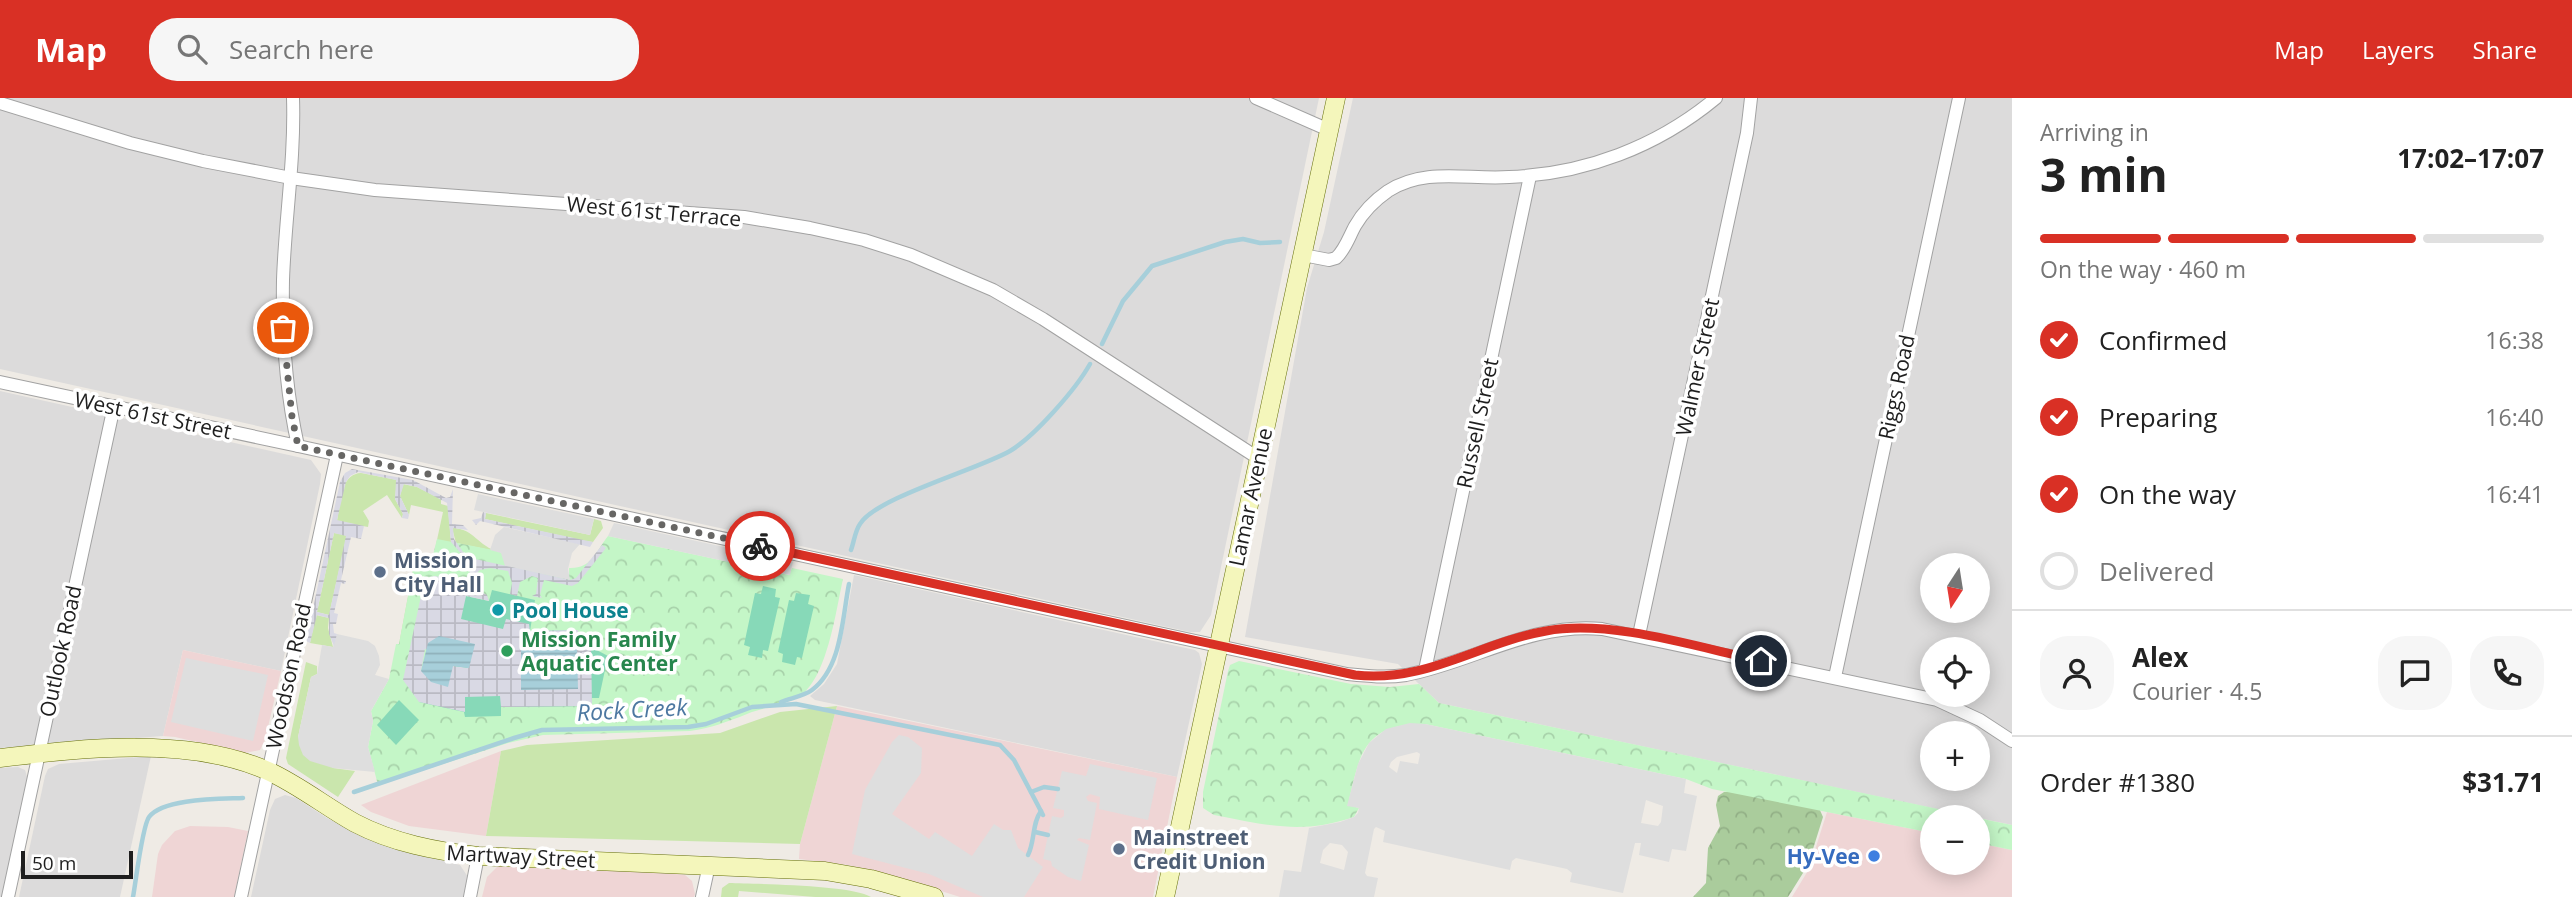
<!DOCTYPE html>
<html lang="en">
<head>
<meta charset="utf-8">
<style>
	:root { --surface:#fff; --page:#f6f6f6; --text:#222; --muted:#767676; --line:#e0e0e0; --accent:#d93025 }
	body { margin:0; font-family:"Open Sans",sans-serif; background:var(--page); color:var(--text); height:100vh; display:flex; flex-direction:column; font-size:26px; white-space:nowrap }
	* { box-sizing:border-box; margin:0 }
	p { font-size:23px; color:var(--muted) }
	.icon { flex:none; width:38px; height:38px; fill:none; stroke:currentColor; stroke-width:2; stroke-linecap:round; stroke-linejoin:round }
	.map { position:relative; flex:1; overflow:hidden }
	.details { display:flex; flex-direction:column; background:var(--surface); width:560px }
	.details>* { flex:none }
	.needle { width:46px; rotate:192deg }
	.fabs { position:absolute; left:1920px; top:455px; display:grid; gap:14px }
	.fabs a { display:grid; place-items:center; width:70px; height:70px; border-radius:50%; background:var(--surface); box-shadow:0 4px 18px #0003; font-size:35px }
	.scale { position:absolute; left:21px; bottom:18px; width:112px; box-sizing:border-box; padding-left:7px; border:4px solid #1e1e1e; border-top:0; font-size:19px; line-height:24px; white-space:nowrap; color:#1e1e1e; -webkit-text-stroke:5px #fff; paint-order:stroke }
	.pin { position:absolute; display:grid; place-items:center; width:60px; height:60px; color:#fff; margin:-30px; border:4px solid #fff; border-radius:50%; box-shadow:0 2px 7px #0007 }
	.courier { position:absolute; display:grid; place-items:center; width:70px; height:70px; margin:-35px; border:5px solid #d93025; border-radius:50%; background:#fff; color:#222; box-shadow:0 2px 9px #0007 }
	.headline em { font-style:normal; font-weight:700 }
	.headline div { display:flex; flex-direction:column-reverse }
	.headline { display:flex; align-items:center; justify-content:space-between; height:119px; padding:0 28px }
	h1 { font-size:46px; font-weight:700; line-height:52px }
	.bar { display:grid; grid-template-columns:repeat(4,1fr); gap:10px 7px; align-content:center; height:84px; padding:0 28px }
	.bar i { height:9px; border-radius:5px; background:var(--line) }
	.bar .current { background:var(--accent) }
	.bar p { grid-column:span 4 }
	.line { display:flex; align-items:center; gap:18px; padding:0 28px; border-top:2px solid var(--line) }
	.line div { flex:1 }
	.round { display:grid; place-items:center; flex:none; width:74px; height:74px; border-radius:28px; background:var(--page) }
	ol { padding:0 28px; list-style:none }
	li { display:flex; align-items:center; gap:21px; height:77px }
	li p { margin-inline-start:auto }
	li .icon { padding:7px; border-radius:50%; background:var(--accent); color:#fff; stroke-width:4 }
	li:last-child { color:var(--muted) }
	li i { width:38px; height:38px; border:4px solid var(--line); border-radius:50% }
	header { display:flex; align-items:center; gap:42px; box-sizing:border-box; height:98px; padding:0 35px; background:var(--accent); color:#fff }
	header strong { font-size:33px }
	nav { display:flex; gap:38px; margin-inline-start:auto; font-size:24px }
	.search { width:490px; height:63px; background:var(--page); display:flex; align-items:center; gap:18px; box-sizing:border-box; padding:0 24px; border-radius:28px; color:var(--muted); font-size:26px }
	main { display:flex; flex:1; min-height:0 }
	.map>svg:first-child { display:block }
</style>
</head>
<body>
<header>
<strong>Map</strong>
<div class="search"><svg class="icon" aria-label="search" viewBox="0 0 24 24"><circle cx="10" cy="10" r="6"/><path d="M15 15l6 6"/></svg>Search here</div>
<nav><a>Map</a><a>Layers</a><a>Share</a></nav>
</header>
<main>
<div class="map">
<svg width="2012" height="799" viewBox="0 0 2012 799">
	<defs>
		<pattern id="forest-crowns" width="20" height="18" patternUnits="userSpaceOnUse" patternTransform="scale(1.75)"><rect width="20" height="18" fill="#aacc9c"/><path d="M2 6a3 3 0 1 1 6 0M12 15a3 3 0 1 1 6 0" fill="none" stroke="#92af86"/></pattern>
		<pattern id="park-crowns" width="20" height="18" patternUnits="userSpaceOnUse" patternTransform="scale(1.75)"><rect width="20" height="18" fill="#c4f6c7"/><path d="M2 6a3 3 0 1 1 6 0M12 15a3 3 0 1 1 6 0" fill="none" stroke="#a8d2aa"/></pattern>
		<pattern id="plaza-grid" width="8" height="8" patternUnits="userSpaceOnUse" patternTransform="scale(1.75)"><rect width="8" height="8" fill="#d9d9e4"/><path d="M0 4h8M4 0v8" fill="none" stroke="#babac3"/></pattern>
		<pattern id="water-rules" width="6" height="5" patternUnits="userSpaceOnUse" patternTransform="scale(1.75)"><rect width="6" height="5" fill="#a7cfda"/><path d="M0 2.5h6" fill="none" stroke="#8fb1bb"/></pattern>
	</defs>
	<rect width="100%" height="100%" fill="#efebe5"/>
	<g fill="#dcdbdb" fill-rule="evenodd">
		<polygon points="0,0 1319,0 1211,517 1200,534 1190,534 0,271"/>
		<path d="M1353 0H2012V727L1439 605 1398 566 1245 539 1307 190 1324 134ZM1932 467H1978V513H1932ZM1932 551H1978V597H1932ZM1932 635H1978V681H1932Z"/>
		<polygon points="0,293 311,362 321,376 320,386 281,573 183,552 163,638 0,650"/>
		<polygon points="854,477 1195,552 1199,555 1202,566 1177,679 815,602 810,598 824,586 837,566"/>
		<polygon points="151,658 120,799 19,799 45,678 48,671 59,666"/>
		<polygon points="18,669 25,672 28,682 2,799 0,799 0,670"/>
		<polygon points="285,697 296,700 327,720 365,740 393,751 460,767 468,779 464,799 251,799 270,712 275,701"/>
	</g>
	<g fill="#efd5d5">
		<polygon points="183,552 281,573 265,642 260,652 245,655 175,639 163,638"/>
		<polygon points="837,608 1177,679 1153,799 960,799 891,777 847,767 799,761 800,746"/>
		<polygon points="501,653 486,738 409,728 371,714 361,707"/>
		<polygon points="1827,714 1932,735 1932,765 1978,765 1978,745 2012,752 2012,799 1792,799 1809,771"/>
		<polygon points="190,728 228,729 248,733 234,799 152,799 158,756 162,747 175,733"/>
		<polygon points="498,768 676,776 685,777 692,783 695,796 694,799 482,799 487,779"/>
	</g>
	<g fill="#cae6ad">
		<path d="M361 375 397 382 395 401 403 416 402 420 387 397 363 413 369 423 368 429 337 423C340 406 340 376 361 375Z"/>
		<polygon points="403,386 417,389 441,401 441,406 448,408 451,444 403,582 396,546 399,546 415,461 432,465 443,414 411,407 409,417 400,398"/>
		<polygon points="486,415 590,437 594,421 601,423 603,430 593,444 585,443 485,421"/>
		<path d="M452 430C476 431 476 448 500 454L456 445Z"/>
		<polygon points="334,435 347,437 329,517 317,514"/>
		<polygon points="316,517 329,520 328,530 333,549 310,545"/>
		<polygon points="306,564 317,568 317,576 311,579 298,639 333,670 355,673 338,699 288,666 286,660"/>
		<polygon points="837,608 800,746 486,738 501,653 527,647 720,635 780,614"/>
		<path d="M729 785C756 786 853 787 871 799H815L739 793 738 799H721L722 790Z"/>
	</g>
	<polygon fill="url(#forest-crowns)" points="1724,694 1738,694 1764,701 1773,700 1819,710 1823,719 1808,767 1788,799 1693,799 1706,785 1708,750 1720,728 1716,707 1718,698"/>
	<g fill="url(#park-crowns)">
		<path d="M608 438 789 477 792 470 843 481C836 512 827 583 798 599 782 608 764 609 747 616 727 624 711 630 690 633L543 637 508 645 378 687 368 649 373 623 371 613 389 581 396 546H399L415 461 431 465 437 441 498 453 541 475 569 481V470C591 471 595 455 608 438Z"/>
		<path d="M1239 563 1351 586 1390 589 1419 586 1439 605 1976 719H1932V735L1712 691 1686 681 1425 626C1363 626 1360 655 1348 707L1359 710 1354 719C1301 737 1267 727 1214 717L1203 710V694L1228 573 1230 567Z"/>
		<polygon points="1978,720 2012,727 2012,752 1978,745"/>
	</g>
	<g fill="#87d9b8">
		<polygon points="763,488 776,491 775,499 780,500 768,553 763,552 762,560 748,557 750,549 744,547 755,495 761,496"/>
		<polygon points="492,492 535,502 530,533 578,532 578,543 591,543 591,549 608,558 599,600 592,600 592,608 501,609 501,618 465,619 464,614 419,604 466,498 489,503"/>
		<polygon points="796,495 810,497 808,506 814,508 802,560 797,559 795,567 782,564 783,556 778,554 789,502 794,503"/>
		<polygon points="399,602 419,622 396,647 377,627"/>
	</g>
	<g fill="#dedede" fill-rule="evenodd">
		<polygon points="478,396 594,421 590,437 474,412"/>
		<polygon points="614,425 793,464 790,477 608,438"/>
		<polygon points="504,429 580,446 572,455 568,471 570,482 505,468 501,455 490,452 495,437"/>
		<polygon points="337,536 368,543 375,548 379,558 380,567 375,577 389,581 371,613 373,623 368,649 375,674 333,670 310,663 303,657 299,647 298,639 311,579 317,576 322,547 333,549"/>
		<polygon points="186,560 268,577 253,643 171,624"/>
		<path d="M1410 625 1425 626 1686 681 1684 695 1697 698 1686 753 1672 751 1669 764 1639 757 1641 745H1635L1623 795 1570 784 1572 775 1567 771 1516 760 1512 763 1510 772 1383 744 1385 733 1376 729 1374 731 1365 775 1367 778 1378 780 1374 799H1279L1284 772 1301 774 1309 730 1340 724 1354 719 1358 715 1359 710 1347 708 1358 666 1369 645 1386 631ZM1417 654 1420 656 1418 666 1400 663 1397 675 1389 669 1391 664 1397 659ZM1646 702 1663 708 1661 724 1658 728 1641 725ZM1330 745 1342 747 1348 754 1344 772 1320 765 1323 752Z"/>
		<polygon points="899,637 908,639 922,650 921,675 892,716 929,741 935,734 972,758 994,726 1003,732 1011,732 1018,750 1043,769 1024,799 983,799 929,776 852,756 865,692 892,644"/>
		<polygon points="1090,666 1157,680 1148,722 1099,711 1100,699 1090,696 1086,699 1088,703 1097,705 1090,742 1079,740 1077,742 1089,747 1081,783 1068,779 1052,768 1051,763 1043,761 1052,718 1061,720 1064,718 1064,712 1053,710 1062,673 1086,678"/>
	</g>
	<g fill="url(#plaza-grid)" fill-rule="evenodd">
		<path d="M352 371 413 382 446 400 450 399 453 391 452 426 463 427 468 432 453 430 454 441 463 454 475 461 570 482 576 480 602 447 606 450 578 485 572 488 544 482 540 497 542 500 532 498 536 496 538 480 532 478 520 484 517 498 510 496 512 485 508 473 490 470 480 472 476 476 475 486 479 493 487 497 489 503 466 498 461 521 503 531 506 521 529 526 530 533 578 532V543H591L592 608 501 609 500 598 465 599V614L419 604 403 582 424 484 434 478 462 482 469 477 471 467 451 444 447 405 417 389 404 386 400 398 409 417 408 421 402 420 403 416 395 401 396 382 358 374 350 378 346 384 337 422 364 428 361 441 351 439 341 482 346 483 345 486 341 485 334 515 338 516 336 526H333L334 535 337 536 334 548 329 536V520L317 517 310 545 306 543 340 384 345 375ZM334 435 346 438 329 517 317 514ZM425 551 469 570 453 568 421 573Z"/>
		<polygon points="483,414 486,415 485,421 593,444 590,449 480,423 476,427 472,422 481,420"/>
	</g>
	<g fill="url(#water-rules)">
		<polygon points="439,538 475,546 469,570 453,568 448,589 431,584 421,573 428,545"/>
		<polygon points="521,551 577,551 578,591 521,592"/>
	</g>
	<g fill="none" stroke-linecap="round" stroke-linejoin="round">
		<g stroke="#a7cfda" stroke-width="4.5">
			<polyline points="1102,246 1123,203 1152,168 1225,144 1243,141 1260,145 1280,144"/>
			<path d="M851 452C854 444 855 433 860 426 875 400 979 371 1010 353 1035 338 1076 291 1090 266"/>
			<path d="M781 604C791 600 804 598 812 592 842 569 842 521 849 486"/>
			<polyline points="354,694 514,640 542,632 688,629 706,626 752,609 796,606 1000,647 1014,662 1043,717"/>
			<polyline points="1031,694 1044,689 1058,691"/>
			<polyline points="1035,734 1048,737"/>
			<path d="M1028 757C1035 743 1032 725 1041 713"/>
			<path d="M133 799C136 783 142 729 149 719 163 700 221 701 243 700"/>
		</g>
		<defs>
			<g id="street">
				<polyline points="1256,0 1329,32"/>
				<polyline points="0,5 130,45 203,63 291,80 375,92 744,119 810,130 864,142 911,157 993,192 1043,221 1258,360"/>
				<path d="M1303 157 1329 162 1336 160C1345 152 1349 139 1355 128 1363 114 1375 102 1388 93 1425 69 1468 82 1509 79 1585 76 1657 49 1716 0"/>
				<path d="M0 284 298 348C286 294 282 237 283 182 285 121 295 61 293 0"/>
				<path d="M298 348 1347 576C1367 578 1386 580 1406 577 1473 564 1532 524 1602 531L1937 602 1980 622 2012 643"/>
				<polyline points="1639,537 1747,35 1751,0"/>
				<polyline points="1425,572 1530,78"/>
				<polyline points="1835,579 1959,0"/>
				<polyline points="8,799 114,308"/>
				<polyline points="241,799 337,357"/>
				<polyline points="470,799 478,758"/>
				<polyline points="702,799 709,767"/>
			</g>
			<g id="secondary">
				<path d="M0 660C84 650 190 638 268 673 299 687 326 709 355 725 393 745 436 753 478 758L825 773 871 781 934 799"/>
				<polyline points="1165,799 1336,0"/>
			</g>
		</defs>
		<use href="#street" stroke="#a2a2a2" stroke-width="14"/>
		<use href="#secondary" stroke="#66700b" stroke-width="19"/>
		<use href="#street" stroke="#fff" stroke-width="12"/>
		<use href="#secondary" stroke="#f4f6bb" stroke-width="18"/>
	</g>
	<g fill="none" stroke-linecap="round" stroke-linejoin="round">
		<polyline stroke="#676664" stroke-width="7" stroke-dasharray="0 12.6" points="283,230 292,319 298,348 760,448"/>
		<path stroke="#d93025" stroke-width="9" d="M760 448 1355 577C1427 585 1478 545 1546 533 1610 521 1697 549 1761 563"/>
	</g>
	<g fill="#5c6f8a" stroke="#fff" stroke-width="2.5">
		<circle cx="380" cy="474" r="7"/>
		<circle cx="1119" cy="751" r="7"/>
	</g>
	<circle fill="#0f9aa8" stroke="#fff" stroke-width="2.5" cx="498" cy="512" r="7"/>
	<circle fill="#2e9e5b" stroke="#fff" stroke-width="2.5" cx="507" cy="553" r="7"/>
	<circle fill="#3f7fe0" stroke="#fff" stroke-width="2.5" cx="1874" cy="758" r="7"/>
	<g text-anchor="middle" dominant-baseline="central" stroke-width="7" stroke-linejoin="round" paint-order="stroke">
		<g font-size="21" fill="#1e1e1e" stroke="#fff">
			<text transform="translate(654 113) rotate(5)">West 61st Terrace</text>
			<text transform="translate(1697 269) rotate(-78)">Walmer Street</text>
			<text transform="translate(1896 289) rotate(-78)">Riggs Road</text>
			<text transform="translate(153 317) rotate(12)">West 61st Street</text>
			<text transform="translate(1477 325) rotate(-78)">Russell Street</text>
			<text transform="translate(1250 399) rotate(-78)">Lamar Avenue</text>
			<text transform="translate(60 553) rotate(-78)">Outlook Road</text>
			<text transform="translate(288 578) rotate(-78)">Woodson Road</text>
			<text transform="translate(521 758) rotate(3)">Martway Street</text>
		</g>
		<g font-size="21" font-weight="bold" fill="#4e5e75" stroke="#fff" text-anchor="start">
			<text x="394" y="462">Mission<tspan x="394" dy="24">City Hall</tspan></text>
			<text x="1133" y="739">Mainstreet<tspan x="1133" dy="24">Credit Union</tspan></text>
		</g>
		<g font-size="21" font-weight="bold" fill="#0d838f" stroke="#fff" text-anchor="start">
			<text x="512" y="512">Pool House</text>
		</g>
		<g font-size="21" font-weight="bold" fill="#27864d" stroke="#fff" text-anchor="start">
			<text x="521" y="541">Mission Family<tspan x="521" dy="24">Aquatic Center</tspan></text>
		</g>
		<g font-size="21" font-weight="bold" fill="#366cbe" stroke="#fff" text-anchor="end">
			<text x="1860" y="758">Hy-Vee</text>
		</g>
		<g font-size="23" font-style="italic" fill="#4d78a1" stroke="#fff">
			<text transform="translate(632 611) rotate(-3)">Rock Creek</text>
		</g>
	</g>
</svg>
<div class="fabs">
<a><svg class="needle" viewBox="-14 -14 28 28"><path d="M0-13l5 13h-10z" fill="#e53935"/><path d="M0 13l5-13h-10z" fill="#767676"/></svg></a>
<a><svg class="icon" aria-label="locate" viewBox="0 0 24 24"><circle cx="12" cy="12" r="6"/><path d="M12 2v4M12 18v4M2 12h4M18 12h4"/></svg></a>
<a>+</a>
<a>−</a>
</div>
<div class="scale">50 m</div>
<div class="pin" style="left:283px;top:230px;background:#ea580c"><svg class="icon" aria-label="bag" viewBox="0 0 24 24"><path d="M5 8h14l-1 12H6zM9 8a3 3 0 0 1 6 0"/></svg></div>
<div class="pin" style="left:1761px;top:563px;background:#1f2937"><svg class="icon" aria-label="home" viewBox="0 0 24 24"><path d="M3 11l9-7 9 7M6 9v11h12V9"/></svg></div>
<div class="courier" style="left:760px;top:448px"><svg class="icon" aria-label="bike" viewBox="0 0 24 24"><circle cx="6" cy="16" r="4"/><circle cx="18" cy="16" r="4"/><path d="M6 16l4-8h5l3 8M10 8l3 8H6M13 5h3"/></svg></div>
</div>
<section class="details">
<div class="headline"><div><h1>3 min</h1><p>Arriving in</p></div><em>17:02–17:07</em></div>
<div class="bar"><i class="current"></i><i class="current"></i><i class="current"></i><i></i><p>On the way · 460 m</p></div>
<ol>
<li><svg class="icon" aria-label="check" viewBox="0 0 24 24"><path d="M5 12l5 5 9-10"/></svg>Confirmed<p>16:38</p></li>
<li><svg class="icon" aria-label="check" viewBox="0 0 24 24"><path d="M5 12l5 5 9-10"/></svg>Preparing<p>16:40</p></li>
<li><svg class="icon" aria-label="check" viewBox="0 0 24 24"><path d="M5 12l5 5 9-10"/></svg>On the way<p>16:41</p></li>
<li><i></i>Delivered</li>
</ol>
<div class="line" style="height:126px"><a class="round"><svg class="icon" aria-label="person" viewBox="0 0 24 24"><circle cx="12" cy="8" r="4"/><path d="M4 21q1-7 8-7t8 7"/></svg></a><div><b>Alex</b><p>Courier · 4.5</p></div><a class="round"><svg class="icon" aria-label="chat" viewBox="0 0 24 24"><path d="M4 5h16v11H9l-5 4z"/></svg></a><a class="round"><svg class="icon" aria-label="phone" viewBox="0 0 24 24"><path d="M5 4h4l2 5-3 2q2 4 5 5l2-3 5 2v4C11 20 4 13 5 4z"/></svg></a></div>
<div class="line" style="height:91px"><div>Order #1380</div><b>$31.71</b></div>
</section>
</main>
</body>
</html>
